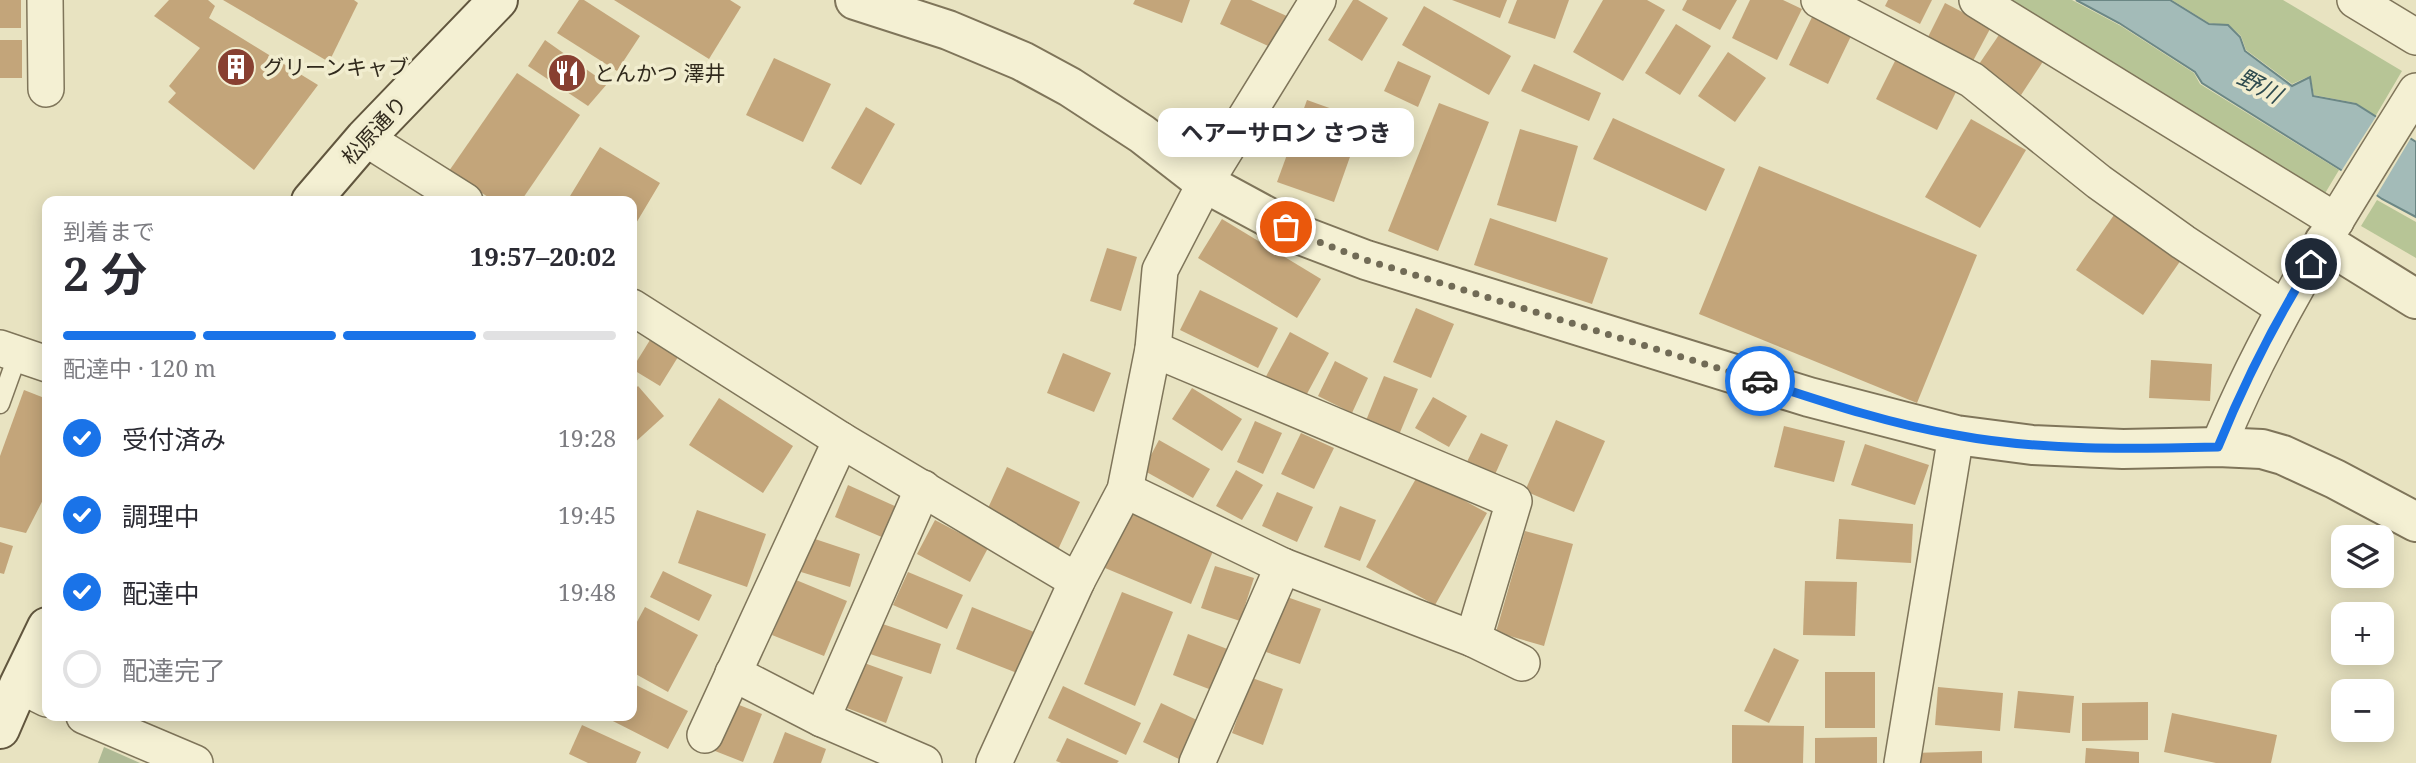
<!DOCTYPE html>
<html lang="ja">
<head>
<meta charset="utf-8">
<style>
	:root { --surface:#fff; --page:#f7f7f7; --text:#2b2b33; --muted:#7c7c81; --line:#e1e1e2; --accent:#1a73e8 }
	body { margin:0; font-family:"Noto Serif","Noto Sans JP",serif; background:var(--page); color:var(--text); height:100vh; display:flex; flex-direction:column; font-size:26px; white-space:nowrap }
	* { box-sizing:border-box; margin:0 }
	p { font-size:23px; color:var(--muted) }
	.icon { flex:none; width:38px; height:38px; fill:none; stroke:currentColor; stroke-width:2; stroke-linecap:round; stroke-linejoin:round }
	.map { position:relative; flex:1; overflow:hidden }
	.drawer { position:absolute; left:42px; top:196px; width:595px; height:525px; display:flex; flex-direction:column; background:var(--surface); border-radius:14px; box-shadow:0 4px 18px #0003 }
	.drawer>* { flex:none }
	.buttons { position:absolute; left:2331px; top:525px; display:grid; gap:14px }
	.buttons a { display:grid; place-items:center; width:63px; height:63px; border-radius:14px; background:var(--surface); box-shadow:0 4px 18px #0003; font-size:35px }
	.pin { position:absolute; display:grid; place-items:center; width:60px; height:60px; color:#fff; margin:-30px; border:4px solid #fff; border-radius:50%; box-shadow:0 2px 7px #0007 }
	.courier { position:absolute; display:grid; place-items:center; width:70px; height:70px; margin:-35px; border:5px solid #1a73e8; border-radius:50%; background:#fff; color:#222; box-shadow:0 2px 9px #0007 }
	.bubble { position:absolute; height:49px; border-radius:14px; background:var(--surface); box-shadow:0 4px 18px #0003; font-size:23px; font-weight:700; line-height:49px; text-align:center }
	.head em { font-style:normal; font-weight:700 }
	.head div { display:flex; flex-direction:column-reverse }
	.head { display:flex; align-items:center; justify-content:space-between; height:119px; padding:0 21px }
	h1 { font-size:46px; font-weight:700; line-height:52px }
	.bar { display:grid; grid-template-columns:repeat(4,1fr); gap:10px 7px; align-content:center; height:84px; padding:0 21px }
	.bar i { height:9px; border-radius:5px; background:var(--line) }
	.bar .active { background:var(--accent) }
	.bar p { grid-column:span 4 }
	ol { padding:0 21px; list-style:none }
	li { display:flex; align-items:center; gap:21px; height:77px }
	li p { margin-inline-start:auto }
	li .icon { padding:7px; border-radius:50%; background:var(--accent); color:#fff; stroke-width:4 }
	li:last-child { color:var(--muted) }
	li i { width:38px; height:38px; border:4px solid var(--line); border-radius:50% }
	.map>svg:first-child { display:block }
</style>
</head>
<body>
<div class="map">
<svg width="2416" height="763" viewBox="0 0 2416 763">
	<rect width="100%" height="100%" fill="#e8e3c1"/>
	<g fill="#b7c596">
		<polygon points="2001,0 2072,0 2121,26 2194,73 2200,84 2339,170 2321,200"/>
		<polygon points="2172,0 2283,0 2402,71 2375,117 2356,103 2314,95 2310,76 2292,84 2246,50 2241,36 2229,25 2209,23"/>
		<polygon points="2377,200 2416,222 2416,258 2361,226"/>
	</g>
	<polygon fill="#afba95" points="104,747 140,763 98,763"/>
	<polygon fill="#a3bbb8" stroke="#6b8785" stroke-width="2" points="2076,0 2170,0 2209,24 2228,25 2240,37 2245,51 2292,86 2310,77 2313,96 2356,104 2416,142 2416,217 2382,199 2341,170 2202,83 2195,72 2119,23"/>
	<polygon fill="#e8e3c1" points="2377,115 2412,136 2375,198 2340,173"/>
	<g fill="#c3a57a">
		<rect x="0" y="0" width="21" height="28"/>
		<polygon points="169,0 208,0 215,6 209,18 318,85 254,170 168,102 176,93 169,86 200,48 154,16"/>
		<polygon points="223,0 354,0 358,3 329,62"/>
		<polygon points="579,0 584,0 640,36 617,71 557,33"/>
		<polygon points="614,0 730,0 741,7 709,59"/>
		<polygon points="1135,0 1190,0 1182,23 1133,4"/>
		<polygon points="1231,0 1251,0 1289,17 1275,49 1220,24"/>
		<polygon points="1353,0 1358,0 1388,18 1362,61 1328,40"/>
		<polygon points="1452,0 1507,0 1500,18"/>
		<polygon points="1517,0 1569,0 1555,39 1508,23"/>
		<polygon points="1603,0 1647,0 1665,10 1623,81 1573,52"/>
		<polygon points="1687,0 1737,0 1720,30 1682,10"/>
		<polygon points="1750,0 1783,0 1802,9 1777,60 1732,38"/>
		<polygon points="1888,0 1932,0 1920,24 1885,6"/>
		<polygon points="1945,3 1991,27 1973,61 1928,37"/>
		<polygon points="1424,6 1511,56 1489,95 1402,45"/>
		<polygon points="1813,15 1852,34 1828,84 1789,65"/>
		<polygon points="1676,24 1711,46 1680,95 1645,73"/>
		<polygon points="2003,29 2046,57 2021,95 1977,67"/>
		<rect x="0" y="40" width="22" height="38"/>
		<polygon points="545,40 607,84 588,106 528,66"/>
		<polygon points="1728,52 1766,78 1735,122 1698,96"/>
		<polygon points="1897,57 1958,88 1937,130 1876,99"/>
		<polygon points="774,58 831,84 803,142 746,115"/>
		<polygon points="1398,61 1431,76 1418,107 1384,91"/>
		<polygon points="1534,64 1601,93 1589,121 1521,91"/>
		<polygon points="517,73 580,115 521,201 494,201 449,171"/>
		<polygon points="1307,100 1363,120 1334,202 1277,182"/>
		<polygon points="1439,103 1489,122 1438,251 1388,231"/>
		<polygon points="866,107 895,124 861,185 831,168"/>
		<polygon points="1613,118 1725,169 1706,211 1593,159"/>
		<polygon points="1971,119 2026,150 1980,228 1925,197"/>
		<polygon points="1520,129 1578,146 1556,222 1497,205"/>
		<polygon points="600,147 660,183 632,230 632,201 567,201"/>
		<polygon points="1759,166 1977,255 1917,403 1699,314"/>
		<polygon points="2116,212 2183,257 2143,315 2076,270"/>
		<polygon points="1490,218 1608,258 1592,304 1474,265"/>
		<polygon points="1222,219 1321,279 1297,318 1198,258"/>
		<polygon points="1107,248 1137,257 1121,311 1090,301"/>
		<polygon points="1200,290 1278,328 1258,368 1180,330"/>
		<polygon points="1416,308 1454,324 1431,378 1393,362"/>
		<polygon points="1290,332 1329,353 1302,403 1263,382"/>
		<polygon points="650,340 678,357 660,386 632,369"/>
		<polygon points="1063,353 1111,373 1094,412 1047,393"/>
		<polygon points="2151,360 2212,364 2210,401 2149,398"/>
		<polygon points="1335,361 1368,378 1352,413 1318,396"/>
		<polygon points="1384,376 1418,389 1396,442 1363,428"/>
		<polygon points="638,386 664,416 632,445 632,392"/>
		<polygon points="1192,388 1242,419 1222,451 1172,419"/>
		<polygon points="24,390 47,399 47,492 26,533 0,527 0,456"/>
		<polygon points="1433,397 1467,416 1449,447 1415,428"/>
		<polygon points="719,398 793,446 763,493 689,445"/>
		<polygon points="1556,420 1605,441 1574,512 1525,491"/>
		<polygon points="1255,421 1282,433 1263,474 1237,462"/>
		<polygon points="1784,426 1845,441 1834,482 1774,467"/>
		<polygon points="1301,433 1334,448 1314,489 1281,474"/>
		<polygon points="1481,433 1508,445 1493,479 1465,466"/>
		<polygon points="1159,440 1210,469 1193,498 1143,470"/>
		<polygon points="1865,444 1929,465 1915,505 1851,485"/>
		<polygon points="1007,467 1080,502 1056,554 983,519"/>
		<polygon points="1236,470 1263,485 1242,520 1216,506"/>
		<polygon points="1418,475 1487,513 1435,605 1366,567"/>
		<polygon points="848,485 897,507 884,538 835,517"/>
		<polygon points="1277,492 1313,507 1297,542 1262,526"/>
		<polygon points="1340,506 1376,520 1360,561 1324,547"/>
		<polygon points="1131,508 1216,544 1191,604 1105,568"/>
		<polygon points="697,510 766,534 747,587 678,563"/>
		<polygon points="1839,519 1913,524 1911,563 1836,559"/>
		<polygon points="935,520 988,548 970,582 917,554"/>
		<polygon points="1525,531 1573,544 1544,646 1496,632"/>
		<polygon points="812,538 860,554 850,587 801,572"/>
		<polygon points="0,542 13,546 4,574 0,573"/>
		<polygon points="1215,566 1254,578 1240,621 1201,608"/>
		<polygon points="663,571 712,595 699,621 650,597"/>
		<polygon points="908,572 963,595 947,629 893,605"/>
		<polygon points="796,580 847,601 824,656 772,635"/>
		<polygon points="1805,581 1857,582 1855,636 1803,635"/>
		<polygon points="1122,592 1173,612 1135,706 1084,684"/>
		<polygon points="1287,597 1321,609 1300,664 1266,652"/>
		<polygon points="645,607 698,635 668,692 632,672 632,631"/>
		<polygon points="972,607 1034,632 1017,673 956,649"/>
		<polygon points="874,621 941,644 931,674 864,652"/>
		<polygon points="1188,634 1230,650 1214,691 1173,675"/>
		<polygon points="1774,648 1799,660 1769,723 1744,711"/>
		<polygon points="856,660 903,677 886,723 839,705"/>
		<rect x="1825" y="672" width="50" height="56"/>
		<polygon points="1252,678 1283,689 1263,745 1232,733"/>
		<polygon points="632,683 688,711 668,749 603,716 632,716"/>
		<polygon points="1063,686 1141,723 1126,755 1048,718"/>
		<polygon points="1938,687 2003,693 2000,731 1935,725"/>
		<polygon points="2018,691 2074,696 2070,733 2014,728"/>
		<polygon points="729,701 762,714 743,762 710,749"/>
		<polygon points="2148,702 2148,740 2082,741 2082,703"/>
		<polygon points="1161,703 1199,721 1181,760 1143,742"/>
		<polygon points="2172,713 2277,735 2271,763 2216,763 2164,752"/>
		<polygon points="582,725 641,752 636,763 588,763 569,754"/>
		<polygon points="1732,725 1804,726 1803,763 1732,763"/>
		<polygon points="785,732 826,749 821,763 773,763"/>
		<polygon points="1877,737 1877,763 1815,763 1815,738"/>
		<polygon points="1067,738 1119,761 1117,763 1061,763 1056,761"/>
		<polygon points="2086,748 2139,752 2139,763 2085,763"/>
		<polygon points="1982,751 1982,763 1912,763 1912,753"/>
	</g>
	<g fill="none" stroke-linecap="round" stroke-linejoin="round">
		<defs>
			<polyline id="service" points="0,404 18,354"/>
			<g id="minor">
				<polyline points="45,0 46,89"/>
				<polyline points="1819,0 1972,80 2099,182 2183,242 2283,308"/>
				<polyline points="1977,0 2336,221"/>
				<polyline points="2355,0 2416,37"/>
				<polyline points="365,138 465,201"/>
				<polyline points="632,307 841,440 1077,581"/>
				<polyline points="0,348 47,364"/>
				<polyline points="1153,349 1514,501 1473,639"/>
				<path d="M2218 447C2270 320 2344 207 2416 91"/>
				<polyline points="1125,490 1283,566 1473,639 1522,663"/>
				<polyline points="733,673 822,719 924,763"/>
				<polyline points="19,685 47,699"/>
				<polyline points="84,716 195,763"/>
				<polyline points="822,719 923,488"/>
				<polyline points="705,735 841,440"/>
				<polyline points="994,763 1077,581 1125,490 1153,349 1160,270 1205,183 1318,0"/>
				<polyline points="1197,763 1283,566"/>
				<polyline points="1902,763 1956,435"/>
			</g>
			<g id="tertiary">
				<polyline points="855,0 948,30 1022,61 1070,87 1142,134 1205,183 1303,236 1366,260 1809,397 1956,435 2032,445 2123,449 2218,447 2262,449 2283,455 2335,479 2416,522"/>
				<polyline points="2324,242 2416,299"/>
			</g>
			<g id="secondary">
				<polyline points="311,201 365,138 498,0"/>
				<polyline points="0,729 19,685 47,627"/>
			</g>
		</defs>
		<use href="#service" stroke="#7f755a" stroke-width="21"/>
		<use href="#minor" stroke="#7f755a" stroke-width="38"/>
		<use href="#tertiary" stroke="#7f755a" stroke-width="42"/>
		<use href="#secondary" stroke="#61563e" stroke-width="42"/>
		<use href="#service" stroke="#f4f0d3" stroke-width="18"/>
		<use href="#minor" stroke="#f4f0d3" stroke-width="35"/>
		<use href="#tertiary" stroke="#f4f0d3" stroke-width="38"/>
		<use href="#secondary" stroke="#f4f0d3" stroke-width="38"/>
	</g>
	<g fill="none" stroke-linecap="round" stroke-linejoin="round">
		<polyline stroke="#716b56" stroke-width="7" stroke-dasharray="0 12.6" points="1286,227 1303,236 1366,260 1760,381"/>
		<path stroke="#1a73e8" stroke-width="9" d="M1760 381C1824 402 1889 424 1956 435 2042 451 2131 449 2218 447 2244 383 2274 323 2311 264"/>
	</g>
	<defs>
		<symbol id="building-disc" viewBox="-11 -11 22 22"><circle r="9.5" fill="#884031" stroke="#f1edcf"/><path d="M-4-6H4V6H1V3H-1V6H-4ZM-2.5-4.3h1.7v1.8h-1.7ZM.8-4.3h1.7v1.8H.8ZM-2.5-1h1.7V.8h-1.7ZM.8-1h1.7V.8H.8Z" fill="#fff"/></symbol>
		<symbol id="restaurant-disc" viewBox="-11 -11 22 22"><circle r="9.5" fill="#884031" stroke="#f1edcf"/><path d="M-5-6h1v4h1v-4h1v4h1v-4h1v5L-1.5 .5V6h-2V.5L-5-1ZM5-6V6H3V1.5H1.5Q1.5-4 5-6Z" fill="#fff"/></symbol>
	</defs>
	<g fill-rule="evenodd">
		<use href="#building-disc" x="214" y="45" width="44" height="44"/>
		<use href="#restaurant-disc" x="545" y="51" width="44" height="44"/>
	</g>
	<g text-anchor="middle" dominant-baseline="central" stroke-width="7" stroke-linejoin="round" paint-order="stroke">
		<g font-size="21" fill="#312a1d" stroke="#f1edcf" text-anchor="start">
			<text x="263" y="67">グリーンキャブ</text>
			<text x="594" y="73">とんかつ 澤井</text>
		</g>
		<g font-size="21" fill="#312a1d" stroke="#f1edcf">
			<text transform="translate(374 130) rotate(-47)">松原通り</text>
		</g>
		<g font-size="23" font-style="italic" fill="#2e4b4f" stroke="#f1edcf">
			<text transform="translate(2260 85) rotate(28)">野川</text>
		</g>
	</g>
</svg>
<div class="buttons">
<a><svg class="icon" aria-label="layers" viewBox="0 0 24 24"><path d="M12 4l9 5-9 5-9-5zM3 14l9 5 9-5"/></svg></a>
<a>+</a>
<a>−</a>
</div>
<div class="pin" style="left:1286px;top:227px;background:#ea580c"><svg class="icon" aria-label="bag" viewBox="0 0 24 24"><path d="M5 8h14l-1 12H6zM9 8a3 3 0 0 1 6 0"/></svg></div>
<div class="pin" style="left:2311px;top:264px;background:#1f2937"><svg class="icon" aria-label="home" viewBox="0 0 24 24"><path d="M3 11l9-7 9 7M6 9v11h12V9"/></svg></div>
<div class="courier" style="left:1760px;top:381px"><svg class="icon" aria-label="car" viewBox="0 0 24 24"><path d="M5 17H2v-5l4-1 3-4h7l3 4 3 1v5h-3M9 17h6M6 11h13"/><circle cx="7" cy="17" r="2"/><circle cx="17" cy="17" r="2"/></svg></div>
<div class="bubble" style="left:1158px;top:108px;width:256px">ヘアーサロン さつき</div>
<section class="drawer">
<div class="head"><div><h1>2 分</h1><p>到着まで</p></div><em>19:57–20:02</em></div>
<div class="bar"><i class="active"></i><i class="active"></i><i class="active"></i><i></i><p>配達中 · 120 m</p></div>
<ol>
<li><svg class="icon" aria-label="check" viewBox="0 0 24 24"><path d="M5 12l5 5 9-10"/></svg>受付済み<p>19:28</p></li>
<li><svg class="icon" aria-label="check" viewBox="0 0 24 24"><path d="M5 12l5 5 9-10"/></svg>調理中<p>19:45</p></li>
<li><svg class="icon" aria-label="check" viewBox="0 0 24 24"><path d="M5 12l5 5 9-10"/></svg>配達中<p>19:48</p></li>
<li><i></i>配達完了</li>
</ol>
</section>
</div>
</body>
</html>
